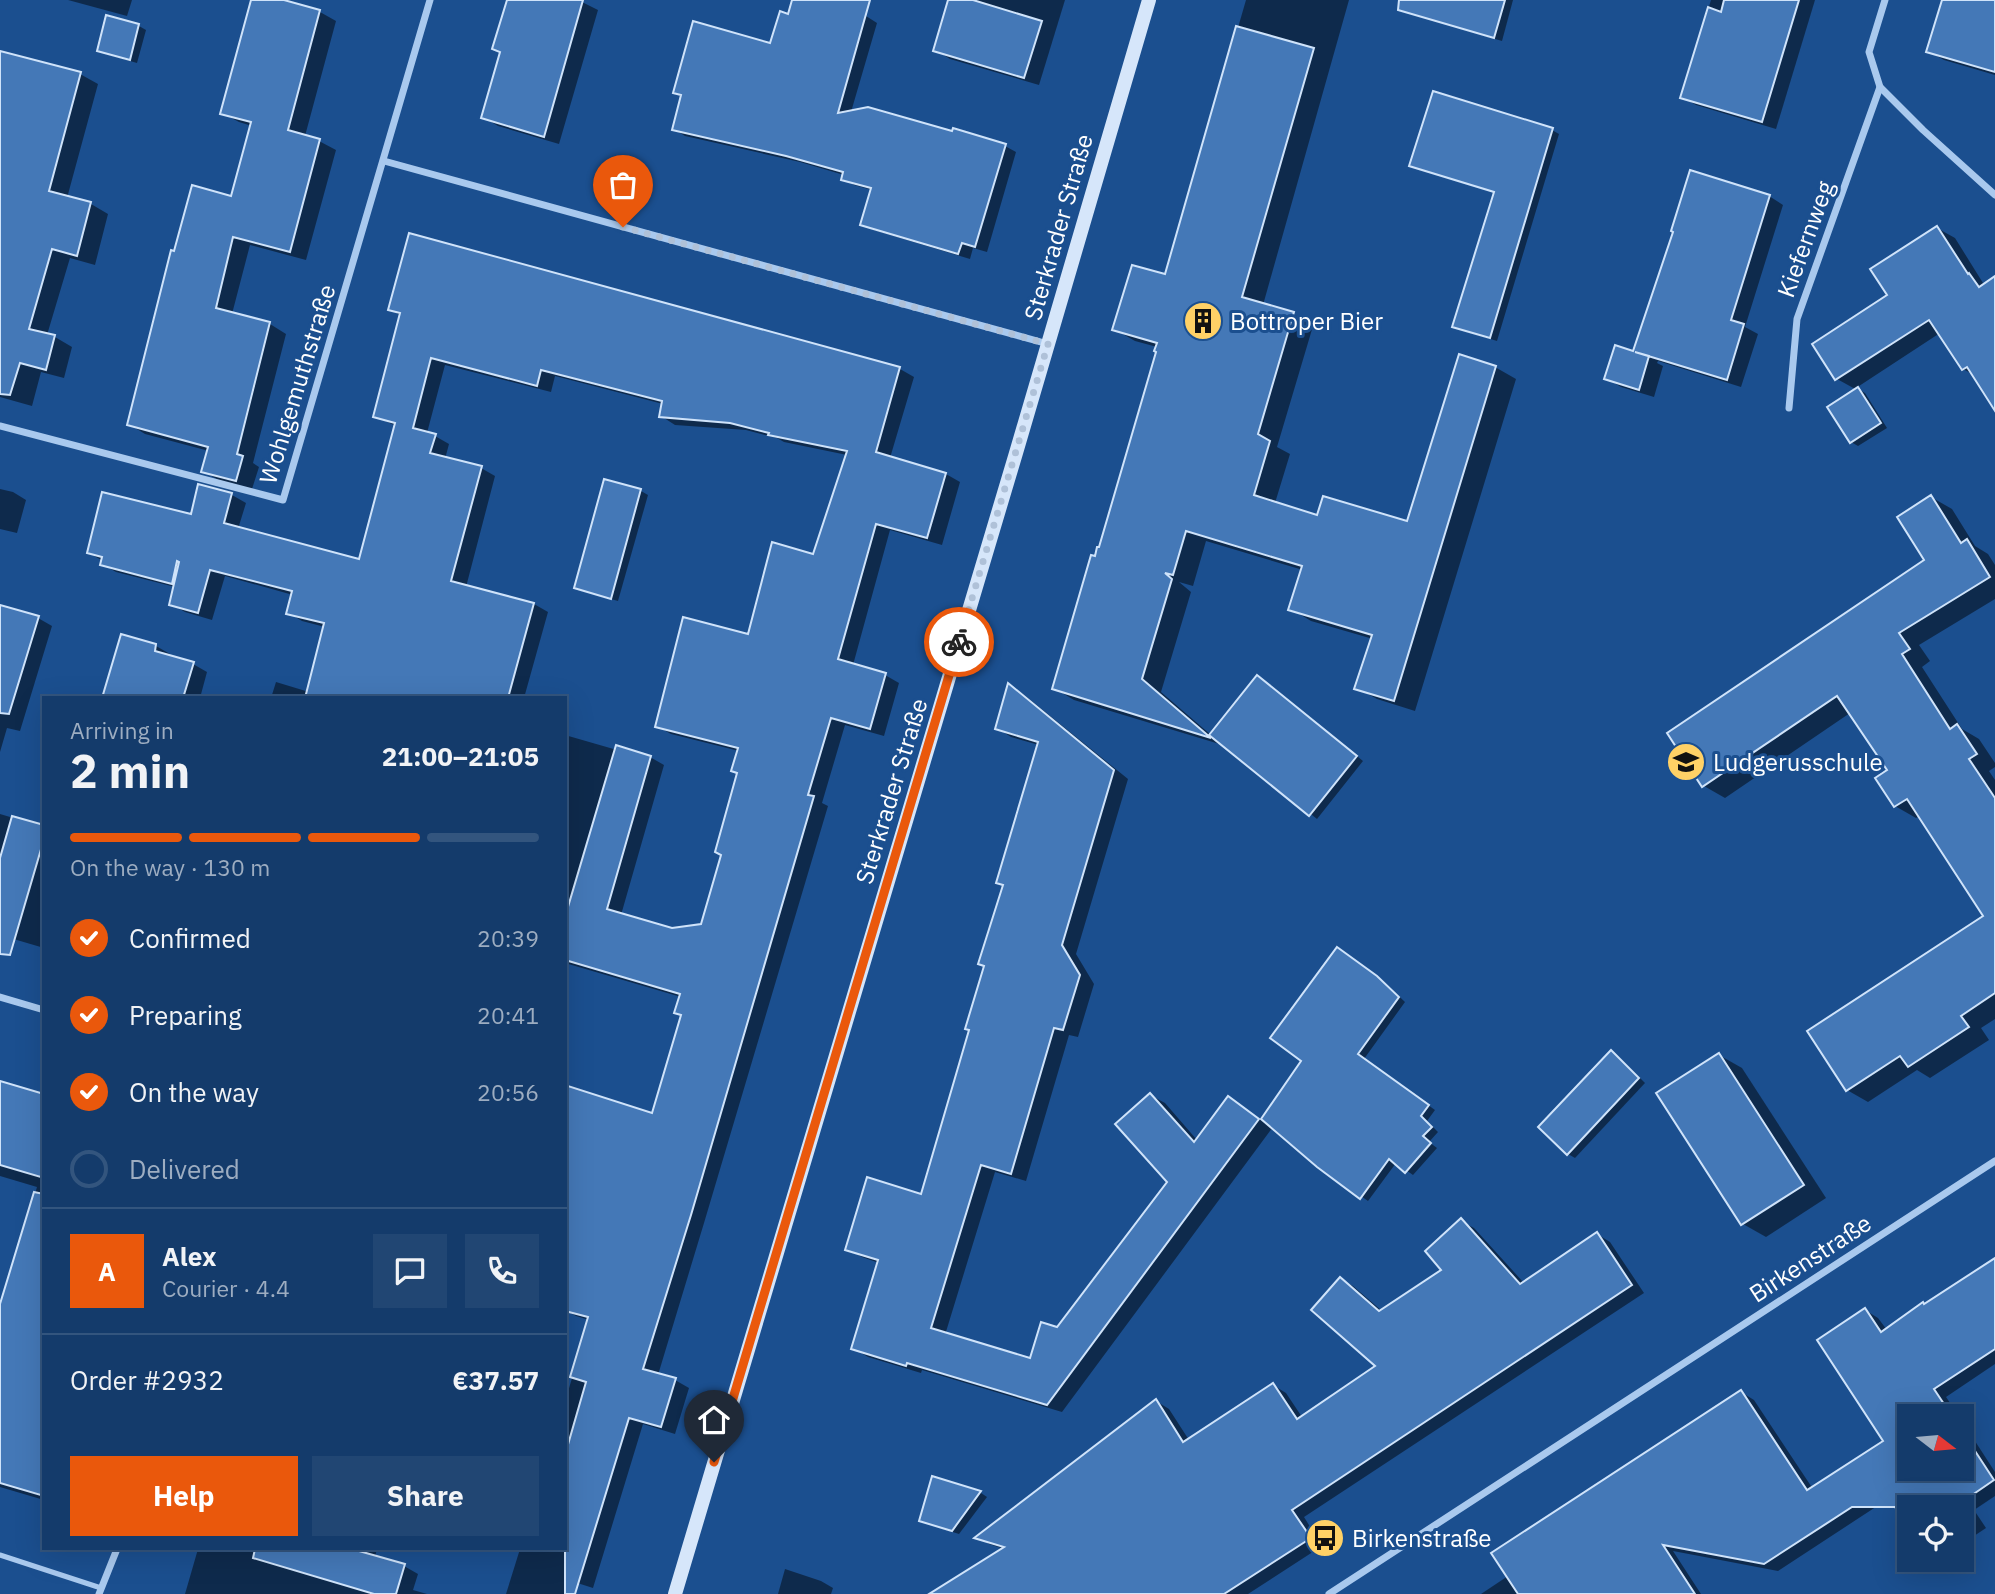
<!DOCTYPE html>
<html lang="en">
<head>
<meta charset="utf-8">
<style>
	:root { --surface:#143b6b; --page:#214673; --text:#f1f3f6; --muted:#9dadc1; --line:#33557e; --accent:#ea580c }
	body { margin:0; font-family:"IBM Plex Sans",sans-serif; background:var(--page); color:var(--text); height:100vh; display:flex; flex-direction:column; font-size:26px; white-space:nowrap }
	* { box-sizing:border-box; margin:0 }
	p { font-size:23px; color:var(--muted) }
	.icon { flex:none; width:38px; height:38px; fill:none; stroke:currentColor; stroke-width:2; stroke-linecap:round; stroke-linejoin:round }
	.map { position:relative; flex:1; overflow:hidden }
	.drawer { position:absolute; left:42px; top:696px; width:525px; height:854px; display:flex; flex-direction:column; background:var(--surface); border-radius:0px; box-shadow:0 7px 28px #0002,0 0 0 2px var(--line) }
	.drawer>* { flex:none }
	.needle { width:46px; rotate:106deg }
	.tools { position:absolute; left:1897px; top:1404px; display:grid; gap:14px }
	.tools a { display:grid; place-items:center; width:77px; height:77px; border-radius:0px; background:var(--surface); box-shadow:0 7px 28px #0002,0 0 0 2px var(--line); font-size:35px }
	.pin { position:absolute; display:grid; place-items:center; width:60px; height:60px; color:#fff; margin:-72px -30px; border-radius:50% 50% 50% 0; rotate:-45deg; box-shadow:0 0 7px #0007 }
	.pin .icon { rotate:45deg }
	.courier { position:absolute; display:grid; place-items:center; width:70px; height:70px; margin:-35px; border:5px solid #ea580c; border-radius:50%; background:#fff; color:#222; box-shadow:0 2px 9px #0007 }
	.headline em { font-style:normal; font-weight:700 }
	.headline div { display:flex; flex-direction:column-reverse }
	.headline { display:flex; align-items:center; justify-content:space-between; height:119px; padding:0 28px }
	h1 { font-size:46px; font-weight:700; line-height:52px }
	.bar { display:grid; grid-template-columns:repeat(4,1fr); gap:10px 7px; align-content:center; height:84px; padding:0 28px }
	.bar i { height:9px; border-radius:5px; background:var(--line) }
	.bar .selected { background:var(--accent) }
	.bar p { grid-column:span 4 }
	.line { display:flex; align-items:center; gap:18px; padding:0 28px; border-top:2px solid var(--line) }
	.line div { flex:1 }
	.round { display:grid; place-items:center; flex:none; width:74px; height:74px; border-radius:0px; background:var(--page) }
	ol { padding:0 28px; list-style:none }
	li { display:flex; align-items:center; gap:21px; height:77px }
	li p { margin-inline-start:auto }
	li .icon { padding:7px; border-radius:50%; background:var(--accent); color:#fff; stroke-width:4 }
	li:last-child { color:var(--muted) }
	li i { width:38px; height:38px; border:4px solid var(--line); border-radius:50% }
	.action { display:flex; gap:14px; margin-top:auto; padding:14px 28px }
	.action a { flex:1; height:80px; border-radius:0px; background:var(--accent); color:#fff; font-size:28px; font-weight:700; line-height:80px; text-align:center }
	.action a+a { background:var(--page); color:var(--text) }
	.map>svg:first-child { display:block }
</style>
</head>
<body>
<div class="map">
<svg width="1995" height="1594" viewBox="0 0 1995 1594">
	<rect width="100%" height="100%" fill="#1b4f8f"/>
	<g fill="#0007">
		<polygon points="68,0 132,0 127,16"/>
		<polygon points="253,0 277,0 320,12 336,21 305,136 319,141 336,150 306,260 250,245 232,314 270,324 286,334 253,463 259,467 252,489 220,481 203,471 209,451 145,434 129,424 175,253 233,198 252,126 239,122 222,113"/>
		<polygon points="508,0 578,0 598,10 559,144 498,126 483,117 501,53 494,49"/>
		<polygon points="794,0 826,4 866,16 877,23 851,112 1005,146 1016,152 987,252 973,248 970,259 874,230 862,224 872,190 854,185 843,179 844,175 800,162 685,136 674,129 682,97 675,92 771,45 789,16"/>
		<polygon points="950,0 1065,0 1039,85 950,59 936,50"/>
		<polygon points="1246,0 1349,0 1263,305 1293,314 1313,326 1277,447 1290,454 1275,503 1318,517 1408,523 1495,367 1516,379 1415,711 1377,699 1357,688 1373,639 1311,621 1291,609 1303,570 1206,541 1193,586 1179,582 1191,592 1161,692 1211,735 1265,682 1363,761 1317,819 1226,746 1074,700 1054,688 1100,550 1157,347 1135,341 1114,329 1166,276"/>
		<polygon points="1465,0 1513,0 1502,41 1465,30 1458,26"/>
		<polygon points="1711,0 1815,0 1776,129 1696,105 1682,97"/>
		<polygon points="1944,0 1995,0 1995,75 1944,60 1928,51"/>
		<polygon points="139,26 146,30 137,63 106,54 99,50"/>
		<polygon points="0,53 80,74 98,84 67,198 91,204 108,214 95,265 70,258 47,335 55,337 72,347 64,378 41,372 32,406 0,397"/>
		<polygon points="1552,130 1559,134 1497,341 1461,330 1454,326 1496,193 1419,169 1412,165"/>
		<polygon points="1769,196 1783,205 1745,327 1758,334 1741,387 1658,361 1657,363 1663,366 1654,397 1621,387 1606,378 1634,353 1675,231"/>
		<polygon points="1937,228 1955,238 1983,283 1986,285 1995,282 1995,408 1974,375 1963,369 1940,333 1856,388 1865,393 1887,428 1858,446 1851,442 1857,390 1837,379 1889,295"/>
		<polygon points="410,235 900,369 914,377 890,458 946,474 960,482 942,545 890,530 853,665 885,675 899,683 884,736 845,725 822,803 828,806 704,1223 658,1375 675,1380 689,1388 675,1434 643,1424 593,1588 568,1580 564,1594 506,1594 520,1549 565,1549 565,1402 589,1320 576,1316 565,1310 653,1115 683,1016 681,997 565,963 565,735 617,750 650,757 664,765 621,915 672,930 703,925 723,855 739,773 739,751 671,734 657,726 749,636 815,556 847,455 784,442 777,438 746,430 675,425 661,416 663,404 555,376 551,392 445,365 427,433 435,436 449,444 445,459 481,468 495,476 466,587 534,604 548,612 524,698 472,698 475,689 371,662 360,698 271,698 276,682 309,692 325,627 302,621 289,613 293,595 225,576 212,620 185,612 171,604 175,587 116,572 102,564 103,561 89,553 192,517 200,486 232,495 246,503 238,529 360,562 396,426 375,416 401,316 390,309"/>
		<polygon points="605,481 641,491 648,495 618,601 583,591 576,587"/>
		<polygon points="0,489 13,492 26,500 17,533 0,529"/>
		<polygon points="1931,497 1952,509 1975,546 1988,554 1995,565 1995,599 1919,645 1930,661 1922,667 1962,729 1979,739 1995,763 1995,767 1989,771 1995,780 1995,1019 1981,1028 1989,1040 1930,1078 1917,1070 1868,1102 1847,1090 1986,916 1920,816 1916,818 1895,806 1890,770 1850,713 1725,798 1704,786 1926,560"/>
		<polygon points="0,607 38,618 52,626 20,731 7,728 0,752"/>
		<polygon points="123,636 156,646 170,654 169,657 193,664 207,672 200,698 104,698"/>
		<polygon points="1010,686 1023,694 1128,779 1076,954 1094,984 1078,1037 1069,1035 1026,1181 995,1172 945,1335 1031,1360 1058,1329 1169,1182 1150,1095 1165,1103 1197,1140 1228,1098 1262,1120 1304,1060 1344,953 1384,982 1405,1002 1364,1059 1435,1110 1427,1121 1438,1132 1429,1142 1437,1148 1413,1175 1396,1163 1368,1201 1318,1166 1273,1127 1062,1412 922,1370 921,1373 868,1357 853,1348 879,1263 862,1257 847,1249 922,1196 971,1030 1039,745 1011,737 997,728"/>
		<polygon points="0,814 44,827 44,948 0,935"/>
		<polygon points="1611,1052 1618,1056 1645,1083 1575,1158 1568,1154 1541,1127"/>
		<polygon points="1719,1055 1742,1068 1826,1198 1766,1237 1743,1224 1658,1094"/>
		<polygon points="0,1083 44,1096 44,1500 0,1487 0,1311 37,1187 0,1176"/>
		<polygon points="1461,1221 1474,1228 1524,1283 1597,1234 1610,1242 1644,1293 1304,1517 1322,1546 1248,1594 945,1594 1004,1549 989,1544 977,1537 1156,1401 1169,1409 1189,1440 1273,1385 1286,1393 1302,1417 1378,1366 1340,1279 1353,1286 1382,1311 1443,1270"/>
		<polygon points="1995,1260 1995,1364 1946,1397 1959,1416 1909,1416 1909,1468 1962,1468 1962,1421 1995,1472 1995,1496 1974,1510 1986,1528 1962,1544 1962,1507 1909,1507 1909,1526 1891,1497 1778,1571 1673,1551 1701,1594 1481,1594 1508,1576 1741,1392 1754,1400 1813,1489 1886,1441 1865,1310 1878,1318 1887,1330"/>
		<polygon points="933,1479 981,1493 987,1497 959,1534 928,1524 921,1520"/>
		<polygon points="198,1549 377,1549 375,1557 404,1566 418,1574 413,1590 427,1594 185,1594"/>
		<polygon points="785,1569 821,1581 833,1588 831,1594 778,1594"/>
	</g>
	<g fill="#4478b7" stroke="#cfe3fa" stroke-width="2">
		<polygon points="251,0 284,0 320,10 288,130 320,139 290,252 233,237 216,308 270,322 237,454 243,456 236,481 201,472 208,447 127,425 171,250 174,251 192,185 231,196 251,122 220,114"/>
		<polygon points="507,0 583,0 544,137 481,118 500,52 492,49"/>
		<polygon points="792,0 870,0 838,113 868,107 952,131 953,128 1006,144 975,247 962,243 958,254 860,225 871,188 841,180 843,172 786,156 672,130 681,95 673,93 693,21 770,43 780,11 788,14"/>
		<polygon points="948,0 973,0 1042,21 1024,78 933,51"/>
		<polygon points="1399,0 1505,0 1494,38 1398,10"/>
		<polygon points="1724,0 1799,0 1762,122 1680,98 1708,7 1721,12"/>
		<polygon points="1942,0 1995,0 1995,72 1926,52"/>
		<polygon points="106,15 139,24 130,60 97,51"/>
		<polygon points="1236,26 1314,48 1242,297 1294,312 1258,434 1270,441 1254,495 1317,515 1323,496 1407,521 1459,354 1496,366 1394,701 1354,689 1372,635 1288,610 1302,566 1186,531 1173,575 1165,573 1172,579 1142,679 1211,738 1052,689 1091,555 1095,556 1097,547 1099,547 1156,352 1154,351 1157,343 1112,330 1132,265 1165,274"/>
		<polygon points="0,51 81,72 49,191 91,202 77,256 52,249 29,329 55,335 46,370 20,363 10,395 0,394"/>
		<polygon points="1433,91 1553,128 1490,338 1452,327 1494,192 1409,166"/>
		<polygon points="1690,170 1770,195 1731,320 1744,324 1727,380 1635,352 1649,356 1639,390 1604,379 1615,345 1633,351 1673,232 1671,231"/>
		<polygon points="1937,226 1968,274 1969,273 1979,287 1995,276 1995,411 1967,367 1962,370 1929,320 1835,380 1812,344 1887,295 1870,269"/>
		<polygon points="409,233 900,367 876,452 946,473 927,538 876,524 838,659 886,673 870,729 831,718 808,795 814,796 691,1215 643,1369 676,1378 661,1427 629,1418 575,1594 565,1594 565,1455 586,1382 570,1377 588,1317 565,1311 565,1085 652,1113 681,1015 674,1013 680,994 565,960 565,917 616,745 651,756 607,909 672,928 701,924 721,855 715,852 737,773 731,771 738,748 655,727 683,617 748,634 772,542 813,554 847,451 768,435 769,433 730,423 659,417 662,401 541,370 537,386 431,358 413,428 436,434 430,453 482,466 451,581 534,603 508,698 305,698 324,623 286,614 292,591 210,570 198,613 169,605 179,562 177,561 172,584 100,565 102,557 87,553 102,492 191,514 198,484 232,493 224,523 359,559 395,423 373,417 400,313 388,310"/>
		<polygon points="1858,387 1881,423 1850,443 1827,407"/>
		<polygon points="604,479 641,489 611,599 574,588"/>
		<polygon points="1931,495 1961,543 1967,539 1990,577 1899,633 1910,649 1902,654 1950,729 1957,724 1977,754 1969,759 1995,798 1995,993 1961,1016 1969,1027 1908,1067 1900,1056 1846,1091 1807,1031 1983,916 1907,799 1894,807 1875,778 1887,770 1837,696 1702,787 1667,733 1924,560 1897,517"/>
		<polygon points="0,605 39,616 9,714 0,713"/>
		<polygon points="121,634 156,644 155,651 194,662 183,698 102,698"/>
		<polygon points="1257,675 1357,756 1309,816 1209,735"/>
		<polygon points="1008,683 1114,770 1062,945 1080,975 1063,1030 1054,1028 1011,1174 981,1165 931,1328 1030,1358 1041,1322 1057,1327 1167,1182 1115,1124 1150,1093 1194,1142 1228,1096 1259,1119 1047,1405 907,1363 906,1366 851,1349 878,1260 845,1250 867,1177 921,1194 969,1030 965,1029 984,966 978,964 1003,885 996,883 1038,742 995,729"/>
		<polygon points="12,816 44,825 44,839 10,955 0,954 0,858"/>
		<polygon points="1337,947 1377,976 1399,997 1358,1054 1429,1105 1421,1116 1432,1127 1423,1136 1431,1143 1405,1173 1389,1159 1360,1199 1317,1167 1261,1119 1301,1061 1270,1038"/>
		<polygon points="1611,1050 1639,1078 1567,1155 1538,1127"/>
		<polygon points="1719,1053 1804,1185 1741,1225 1656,1093"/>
		<polygon points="0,1081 44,1094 44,1178 0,1165"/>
		<polygon points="34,1192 44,1194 44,1496 0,1483 0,1304"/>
		<polygon points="1461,1218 1520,1284 1597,1232 1632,1285 1292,1510 1311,1538 1224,1594 929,1594 1004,1547 974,1538 1156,1399 1183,1442 1273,1383 1297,1419 1375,1366 1311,1310 1340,1277 1379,1311 1441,1270 1425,1251"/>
		<polygon points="1995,1258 1995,1349 1934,1389 1952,1416 1909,1416 1909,1468 1962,1468 1962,1431 1994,1480 1962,1502 1974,1520 1962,1528 1962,1507 1909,1507 1909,1529 1895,1507 1852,1507 1764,1564 1663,1545 1695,1594 1518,1594 1491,1553 1741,1390 1807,1490 1883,1441 1817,1340 1865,1308 1881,1332 1923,1302 1924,1304"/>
		<polygon points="932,1476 981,1491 952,1531 919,1521"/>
		<polygon points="255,1549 352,1549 405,1564 396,1594 374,1594 253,1558"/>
	</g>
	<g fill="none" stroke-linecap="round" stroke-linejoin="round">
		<polyline stroke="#a9c9ee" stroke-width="5" points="0,1555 101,1588"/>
		<g stroke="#a9c9ee" stroke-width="7">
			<polyline points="1885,0 1869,52 1880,87 1923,130 1995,195"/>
			<polyline points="384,161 1048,344"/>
			<polyline points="1789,408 1797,319 1880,87"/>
			<polyline points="0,426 283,500 430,0"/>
			<polyline points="0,997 44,1010"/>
			<polyline points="99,1594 117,1549"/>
			<polyline points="1329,1594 1995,1161"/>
		</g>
		<polyline stroke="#d6e6fa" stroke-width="14" points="675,1594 1016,453 1149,0"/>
	</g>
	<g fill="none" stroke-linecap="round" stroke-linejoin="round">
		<polyline stroke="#afc1d8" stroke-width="7" stroke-dasharray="0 12.6" points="623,227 1048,344 959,642"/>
		<polyline stroke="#ea580c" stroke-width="9" points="714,1462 959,642"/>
	</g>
	<defs>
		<symbol id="building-disc" viewBox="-11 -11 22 22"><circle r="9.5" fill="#ffd166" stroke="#1b4f8f"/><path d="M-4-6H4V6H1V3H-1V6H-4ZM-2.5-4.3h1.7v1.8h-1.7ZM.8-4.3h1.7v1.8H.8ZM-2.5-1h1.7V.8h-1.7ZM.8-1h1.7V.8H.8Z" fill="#111"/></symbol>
		<symbol id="school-disc" viewBox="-11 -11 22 22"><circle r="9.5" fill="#ffd166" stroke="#1b4f8f"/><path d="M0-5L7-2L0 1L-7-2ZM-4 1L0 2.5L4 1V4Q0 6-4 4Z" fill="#111"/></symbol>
		<symbol id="bus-disc" viewBox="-11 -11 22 22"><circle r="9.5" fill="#ffd166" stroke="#1b4f8f"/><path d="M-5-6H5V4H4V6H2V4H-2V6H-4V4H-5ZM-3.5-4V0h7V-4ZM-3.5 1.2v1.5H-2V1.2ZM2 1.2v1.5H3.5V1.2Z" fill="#111"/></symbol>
	</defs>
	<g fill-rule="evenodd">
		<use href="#building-disc" x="1181" y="299" width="44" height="44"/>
		<use href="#school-disc" x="1664" y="740" width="44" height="44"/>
		<use href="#bus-disc" x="1303" y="1516" width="44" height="44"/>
	</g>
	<g text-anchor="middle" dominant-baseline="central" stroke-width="6" stroke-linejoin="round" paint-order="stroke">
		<g font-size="24" fill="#fff" stroke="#1b4f8f">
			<text transform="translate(1058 227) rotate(-74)">Sterkrader Straße</text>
			<text transform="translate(1805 239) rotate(-70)">Kiefernweg</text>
			<text transform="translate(297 384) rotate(-73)">Wohlgemuthstraße</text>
			<text transform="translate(891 791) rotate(-73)">Sterkrader Straße</text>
			<text transform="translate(1810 1258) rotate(-33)">Birkenstraße</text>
		</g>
		<g font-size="24" fill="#fff" stroke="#1b4f8f" text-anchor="start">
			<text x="1230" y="321">Bottroper Bier</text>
			<text x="1713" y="762">Ludgerusschule</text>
			<text x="1352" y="1538">Birkenstraße</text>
		</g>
	</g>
</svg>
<div class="tools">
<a><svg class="needle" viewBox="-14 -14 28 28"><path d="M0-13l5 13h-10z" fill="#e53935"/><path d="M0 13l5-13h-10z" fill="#9dadc1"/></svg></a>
<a><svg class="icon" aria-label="locate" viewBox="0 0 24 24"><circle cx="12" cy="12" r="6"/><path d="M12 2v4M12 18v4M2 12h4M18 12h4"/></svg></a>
</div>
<div class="pin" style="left:623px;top:227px;background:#ea580c"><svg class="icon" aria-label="bag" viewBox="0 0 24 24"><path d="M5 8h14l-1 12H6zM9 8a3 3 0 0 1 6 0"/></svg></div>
<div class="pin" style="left:714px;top:1462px;background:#1f2937"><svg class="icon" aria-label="home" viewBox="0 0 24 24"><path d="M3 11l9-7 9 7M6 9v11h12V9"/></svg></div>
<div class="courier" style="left:959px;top:642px"><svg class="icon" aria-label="bike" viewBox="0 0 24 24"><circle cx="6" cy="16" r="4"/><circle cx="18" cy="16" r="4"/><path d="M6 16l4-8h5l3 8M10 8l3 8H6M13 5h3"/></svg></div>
<section class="drawer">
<div class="headline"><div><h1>2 min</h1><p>Arriving in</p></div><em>21:00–21:05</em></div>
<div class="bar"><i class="selected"></i><i class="selected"></i><i class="selected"></i><i></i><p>On the way · 130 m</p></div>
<ol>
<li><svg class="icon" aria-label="check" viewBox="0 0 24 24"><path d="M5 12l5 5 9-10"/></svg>Confirmed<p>20:39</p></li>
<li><svg class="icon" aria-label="check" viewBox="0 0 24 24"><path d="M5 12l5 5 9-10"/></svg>Preparing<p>20:41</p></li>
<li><svg class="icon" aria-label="check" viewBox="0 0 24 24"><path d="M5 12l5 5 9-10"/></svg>On the way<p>20:56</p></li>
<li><i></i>Delivered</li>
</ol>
<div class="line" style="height:126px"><b class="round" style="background:var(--accent);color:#fff">A</b><div><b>Alex</b><p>Courier · 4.4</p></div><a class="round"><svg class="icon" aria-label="chat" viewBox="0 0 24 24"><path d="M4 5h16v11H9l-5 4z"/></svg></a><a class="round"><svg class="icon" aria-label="phone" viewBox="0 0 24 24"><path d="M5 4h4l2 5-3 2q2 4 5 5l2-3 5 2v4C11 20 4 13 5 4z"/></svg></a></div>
<div class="line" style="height:91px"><div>Order #2932</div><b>€37.57</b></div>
<div class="action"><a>Help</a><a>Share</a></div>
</section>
</div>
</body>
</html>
